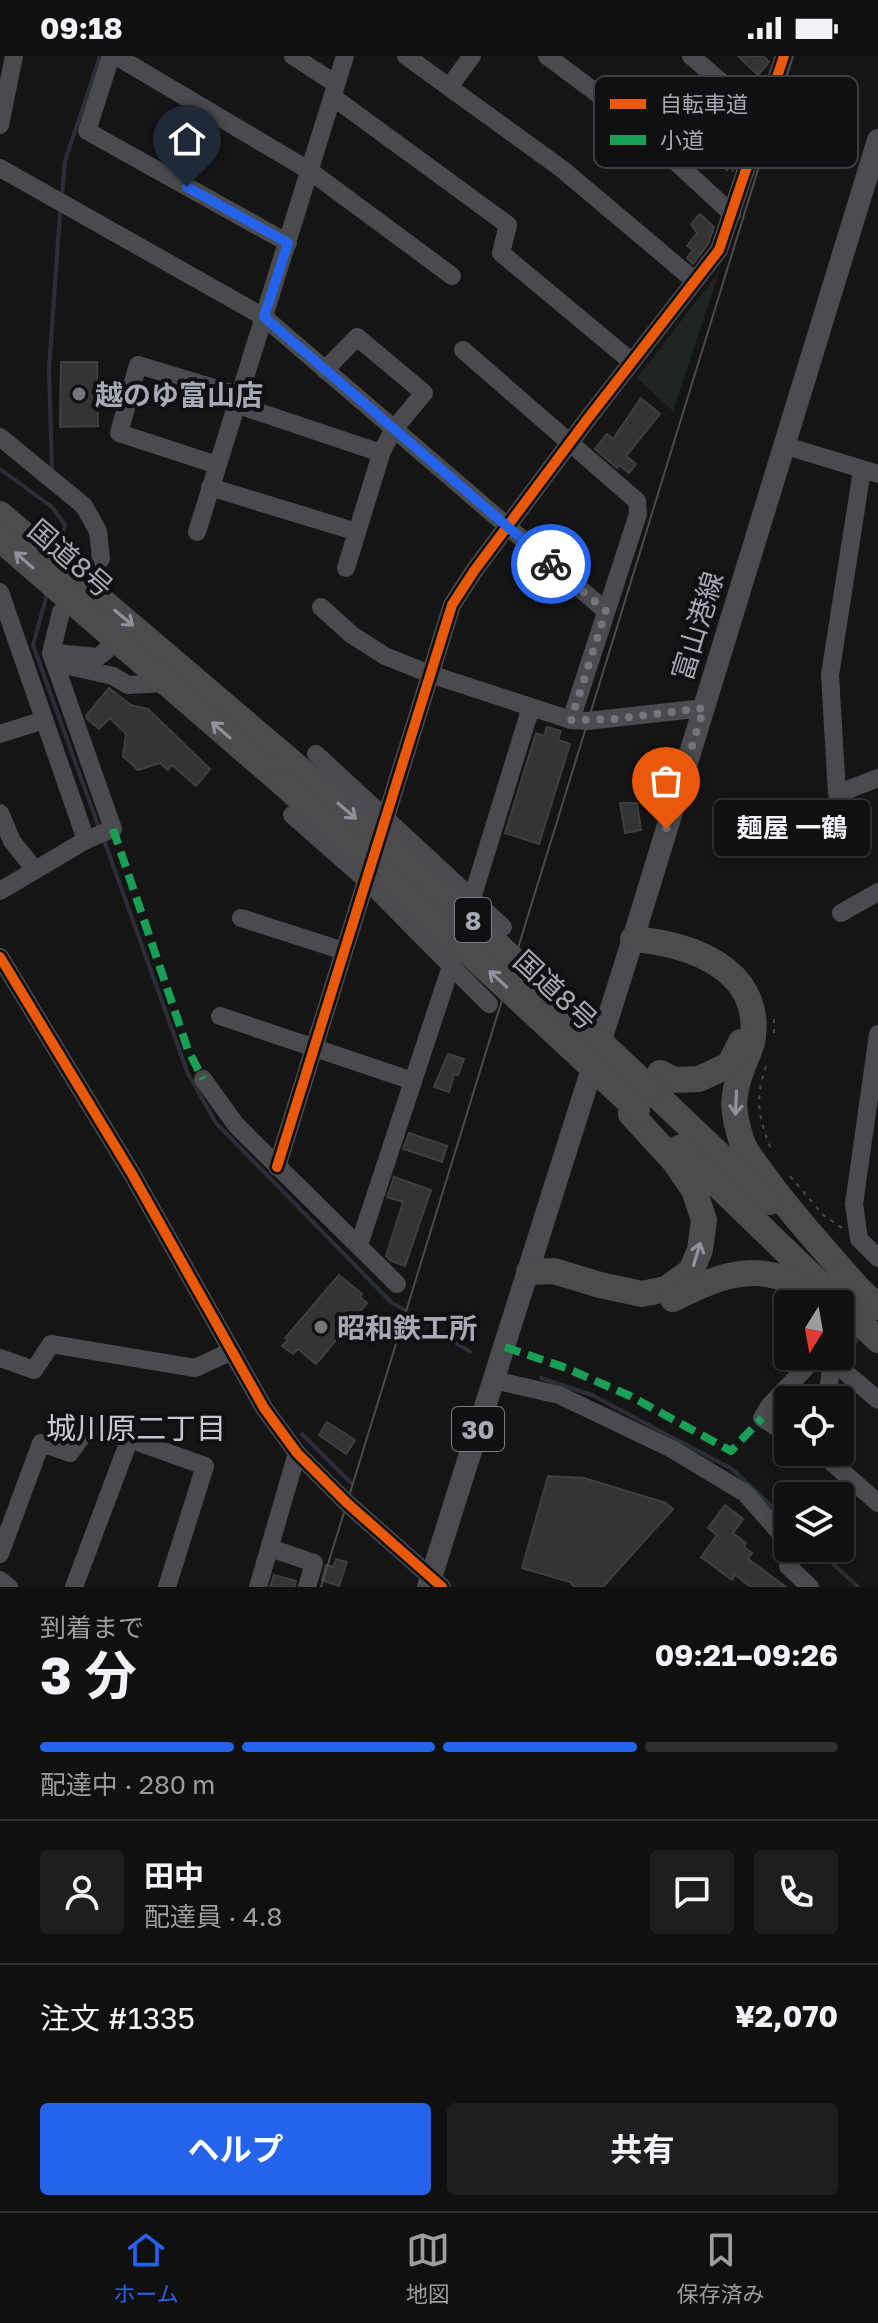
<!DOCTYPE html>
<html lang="ja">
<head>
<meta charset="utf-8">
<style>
	:root { --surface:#101010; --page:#1e1e1e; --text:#f1f3f6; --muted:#9c9d9f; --line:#303030; --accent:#2563eb }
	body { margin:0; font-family:"Golos Text","Noto Sans JP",sans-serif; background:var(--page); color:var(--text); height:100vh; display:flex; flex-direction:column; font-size:30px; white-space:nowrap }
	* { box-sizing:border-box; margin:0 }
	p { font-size:26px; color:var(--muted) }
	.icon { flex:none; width:44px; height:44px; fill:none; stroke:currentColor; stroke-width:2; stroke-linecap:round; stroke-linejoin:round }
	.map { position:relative; height:1531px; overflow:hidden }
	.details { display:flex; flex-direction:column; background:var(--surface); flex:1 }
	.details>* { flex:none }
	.needle { width:52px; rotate:191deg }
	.fabs { position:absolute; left:774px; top:1234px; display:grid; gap:16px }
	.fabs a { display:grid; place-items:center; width:80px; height:80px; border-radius:8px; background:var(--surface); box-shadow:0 4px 12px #0003,0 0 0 2px var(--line); font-size:40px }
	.pin { position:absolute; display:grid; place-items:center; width:68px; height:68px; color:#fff; margin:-82px -34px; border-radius:50% 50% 50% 0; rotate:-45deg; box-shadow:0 0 8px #0007 }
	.pin .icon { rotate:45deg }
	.courier { position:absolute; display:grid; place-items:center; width:80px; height:80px; margin:-40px; border:6px solid #2563eb; border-radius:50%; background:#fff; color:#222; box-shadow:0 2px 10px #0007 }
	.bubble { position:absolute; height:56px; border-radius:8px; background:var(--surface); box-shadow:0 4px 12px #0003,0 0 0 2px var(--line); font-size:26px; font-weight:700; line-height:56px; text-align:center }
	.head em { font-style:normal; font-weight:700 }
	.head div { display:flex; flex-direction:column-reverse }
	.head { display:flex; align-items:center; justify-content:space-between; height:136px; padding:0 40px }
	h1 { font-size:52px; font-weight:700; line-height:60px }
	.bar { display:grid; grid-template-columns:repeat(4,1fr); gap:12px 8px; align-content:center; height:96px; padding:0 40px }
	.bar i { height:10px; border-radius:6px; background:var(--line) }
	.bar .active { background:var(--accent) }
	.bar p { grid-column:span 4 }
	.line { display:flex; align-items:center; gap:20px; padding:0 40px; border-top:2px solid var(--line) }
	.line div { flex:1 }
	.round { display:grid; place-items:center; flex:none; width:84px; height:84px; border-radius:8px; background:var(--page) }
	.cta { display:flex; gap:16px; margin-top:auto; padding:16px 40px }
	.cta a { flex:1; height:92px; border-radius:8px; background:var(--accent); color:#fff; font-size:32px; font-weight:700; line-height:92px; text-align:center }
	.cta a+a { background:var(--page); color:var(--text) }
	.status { display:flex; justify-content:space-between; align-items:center; height:56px; padding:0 40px; background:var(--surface); direction:ltr }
	.status svg { height:22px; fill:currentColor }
	.tab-bar { display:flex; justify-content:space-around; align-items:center; height:112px; border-top:2px solid var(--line); background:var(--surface); font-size:22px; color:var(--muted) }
	.tab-bar a { display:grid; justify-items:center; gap:4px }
	.tab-bar .active { color:var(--accent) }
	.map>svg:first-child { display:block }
</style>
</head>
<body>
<div class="status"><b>09:18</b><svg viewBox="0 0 49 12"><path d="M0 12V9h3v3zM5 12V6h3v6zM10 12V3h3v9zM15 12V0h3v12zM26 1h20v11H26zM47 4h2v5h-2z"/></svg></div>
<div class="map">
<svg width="878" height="1531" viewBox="0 0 878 1531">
	<rect width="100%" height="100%" fill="#151515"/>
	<polygon fill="#1f2521" points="719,216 673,355 637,322"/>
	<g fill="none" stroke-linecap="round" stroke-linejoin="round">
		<g stroke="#2c2f38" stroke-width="4">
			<polyline points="62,138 65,105 100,0"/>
			<polyline points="0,413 52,451 65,469 58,495"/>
			<polyline points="52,414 49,313 60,157"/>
			<polyline points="47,538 33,589 99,772"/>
			<polyline points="104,784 188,1018 216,1067 392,1247 421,1263 470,1296"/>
			<polyline points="541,1322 592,1339 732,1413 788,1465"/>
			<polyline points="302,1378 351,1427"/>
			<polyline points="816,1492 858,1531"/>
		</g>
	</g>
	<g fill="#343436" stroke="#3e3f41" stroke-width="2">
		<polygon points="738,0 763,0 769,6 758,19"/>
		<polygon points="737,85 741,90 733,114 730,110 727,114 718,106"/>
		<polygon points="700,158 714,171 708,188 693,208 687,202 693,194 687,190 697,177 691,168"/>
		<polygon points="61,306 97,306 98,370 60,371"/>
		<polygon points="641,342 660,358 626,400 636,408 629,417 619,409 617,412 595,393 607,378 613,383"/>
		<polygon points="109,632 131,649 148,653 210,713 196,730 172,709 168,714 160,707 138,714 123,700 126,678 110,662 99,673 87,663 86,660"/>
		<polygon points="547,671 561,675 558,684 570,688 539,788 505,777 536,677 544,680"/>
		<polygon points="620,747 637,747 641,774 625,777"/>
		<polygon points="448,998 464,1003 458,1019 454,1018 449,1036 434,1031"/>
		<polygon points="409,1077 447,1090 442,1106 403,1093"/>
		<polygon points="394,1121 431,1134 405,1210 391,1205 386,1200 403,1146 387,1141"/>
		<polygon points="339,1219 362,1238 360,1241 367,1247 316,1308 298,1293 293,1298 282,1290 288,1284 285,1282"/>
		<polygon points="327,1366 355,1384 346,1398 319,1379"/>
		<polygon points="548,1420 584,1422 666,1447 673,1453 603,1531 574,1531 570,1526 522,1512"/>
		<polygon points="725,1449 743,1463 733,1477 746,1487 744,1491 752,1497 748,1503 786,1531 751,1531 735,1519 732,1524 701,1501 717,1479 708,1472"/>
		<polygon points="336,1503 347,1506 339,1530 322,1524 326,1509 333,1511"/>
		<polygon points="274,1519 296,1525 295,1531 270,1531"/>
	</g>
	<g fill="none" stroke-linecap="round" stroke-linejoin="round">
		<polyline stroke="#323335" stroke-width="18" stroke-dasharray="18 9" stroke-linecap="butt" points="844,1288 868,1262"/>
		<g stroke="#4b4b4f" stroke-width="2" stroke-dasharray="4 6" stroke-linecap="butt">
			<polyline points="774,963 774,977"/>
			<path d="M766 1010C754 1046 759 1062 772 1096"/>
			<polyline points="790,1120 823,1159 842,1172"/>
		</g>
		<g stroke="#4a4b4e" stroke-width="18">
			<polyline points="111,0 87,75 288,187"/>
			<polyline points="116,0 310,115 452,220"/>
			<polyline points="293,0 336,28"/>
			<polyline points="406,0 562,113 695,225"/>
			<polyline points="547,0 622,56 732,158"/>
			<polyline points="691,0 763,62"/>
			<polyline points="449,31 472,0"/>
			<polyline points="333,41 508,169 501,197 632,306"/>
			<polyline points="0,69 14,0"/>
			<polyline points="0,112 264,261 606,555"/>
			<polyline points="463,294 637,445 638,458 571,664"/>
			<polyline points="325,314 357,281 424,337 394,373 382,395 346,512"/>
			<polyline points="235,348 381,397"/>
			<polyline points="0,381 84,450 98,475 101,503"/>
			<polyline points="783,389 878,418"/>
			<polyline points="217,409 119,377 138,309 238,339"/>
			<polyline points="862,414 830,619 837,738 878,722"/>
			<polyline points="210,431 357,476"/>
			<polyline points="197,476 345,0"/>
			<polyline points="0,536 86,784"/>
			<polyline points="321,551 352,579 385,600 430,618 571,664 587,665 704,652"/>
			<polyline points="56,597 98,601 107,594 112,579"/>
			<polyline points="58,615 69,610 113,620 128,629 167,627"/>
			<polyline points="0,678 44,664"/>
			<polyline points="316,698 503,871"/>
			<polyline points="0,757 12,785 35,814"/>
			<polyline points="292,759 366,824 489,948"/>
			<polyline points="0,835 86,784 113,773 51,597 61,556"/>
			<polyline points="841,857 878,836"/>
			<polyline points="241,862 344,895"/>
			<polyline points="0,901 132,1118 264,1352 297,1397 347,1447 442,1531"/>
			<polyline points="220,960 413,1025"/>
			<polyline points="878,978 854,1148 859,1183 878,1202"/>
			<polyline points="203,1023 236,1069 397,1228"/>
			<polyline points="277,1111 452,549 474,515 586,365 719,194 784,0"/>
			<polyline points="359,1189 453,904 531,651"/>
			<polyline points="0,1302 34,1314 51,1288 195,1312 232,1295"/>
			<polyline points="832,1305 878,1344"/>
			<polyline points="494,1324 559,1339 672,1393 745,1437 788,1486"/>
			<polyline points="827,1344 832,1305 836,1300"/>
			<polyline points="788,1378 762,1362 770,1349 817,1300"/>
			<polyline points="820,1396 878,1447"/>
			<polyline points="270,1492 314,1507 307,1531"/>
			<polyline points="791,1492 788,1510 810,1531"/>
			<polyline points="0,1498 41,1387 70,1397 90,1369 205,1410 167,1531"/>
			<polyline points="0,1524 9,1531"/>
			<polyline points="74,1531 130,1382"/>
			<polyline points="258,1531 297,1397"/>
		</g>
		<polyline stroke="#4c4c50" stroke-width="22" points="428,1531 633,883 878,84"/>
		<g stroke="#4c4c4f" stroke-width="26">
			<polyline points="0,458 289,704"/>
			<polyline points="0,483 280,725"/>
			<path d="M633 883C690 888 761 912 753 981 752 991 746 1001 743 1010 731 1041 732 1055 742 1086 746 1097 755 1107 762 1117 790 1157 824 1193 856 1230"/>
			<polyline points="660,1017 674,1024 699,1023 729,1009 741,986"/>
			<polyline points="650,1033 769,1146"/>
			<polyline points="679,1092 878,1284"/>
			<polyline points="529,1216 554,1215 600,1229 642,1238 666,1233 691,1215 700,1194 704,1164 694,1134 675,1106 631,1058"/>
			<polyline points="843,1218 878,1251"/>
			<path d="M673 1243C710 1224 747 1207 788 1224 800 1228 810 1239 820 1246"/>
		</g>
		<polyline stroke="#4b4c4e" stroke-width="2" points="321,1531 793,0"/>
		<g stroke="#4c4c4f" stroke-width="26">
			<polyline points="289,704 466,859 650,1033"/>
			<polyline points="280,725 378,812 637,1053"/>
		</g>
		<g stroke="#1a9f57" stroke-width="8" stroke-dasharray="16 8" stroke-linecap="butt">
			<polyline points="113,773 188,994 203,1023"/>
			<polyline points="505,1291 566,1312 630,1340 731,1395 762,1362"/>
		</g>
		<defs>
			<g id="cycleway">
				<polyline points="0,901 132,1118 264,1352 297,1397 347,1447 442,1531"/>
				<polyline points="277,1111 452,549 474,515 586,365 719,194 784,0"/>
			</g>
		</defs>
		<use href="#cycleway" stroke="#100f11" stroke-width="15"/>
		<use href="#cycleway" stroke="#e8590c" stroke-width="10"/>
	</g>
	<defs><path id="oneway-shaft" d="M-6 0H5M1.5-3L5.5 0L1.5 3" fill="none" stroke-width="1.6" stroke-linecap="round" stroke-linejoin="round" transform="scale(2)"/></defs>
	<g stroke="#90929c">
		<use href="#oneway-shaft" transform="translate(24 504) rotate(-139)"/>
		<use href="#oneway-shaft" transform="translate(124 562) rotate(40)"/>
		<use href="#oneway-shaft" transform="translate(221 674) rotate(-139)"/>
		<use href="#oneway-shaft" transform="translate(347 755) rotate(41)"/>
		<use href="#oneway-shaft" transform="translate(498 923) rotate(-137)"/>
		<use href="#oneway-shaft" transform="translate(736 1047) rotate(92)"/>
		<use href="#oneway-shaft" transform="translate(697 1198) rotate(-73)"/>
	</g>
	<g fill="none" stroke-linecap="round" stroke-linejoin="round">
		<polyline stroke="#74757d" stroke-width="8" stroke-dasharray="0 14.4" points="551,508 606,555 571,664 615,663 704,652 666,773"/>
		<polyline stroke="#2563eb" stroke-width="10" points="187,131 288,187 264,261 551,508"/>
	</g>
	<g fill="#74757d" stroke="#100f11" stroke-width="3">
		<circle cx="79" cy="338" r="8"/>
		<circle cx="321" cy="1271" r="8"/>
	</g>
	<g text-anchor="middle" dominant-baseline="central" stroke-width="8" stroke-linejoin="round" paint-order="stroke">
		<g fill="#100f11" stroke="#7a7b84" stroke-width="2">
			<rect x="455" y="842" width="36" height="44" rx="6"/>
			<rect x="452" y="1351" width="52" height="44" rx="6"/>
		</g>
		<g font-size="26" font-weight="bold" fill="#a7a9b5">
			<text x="473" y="864">8</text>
			<text x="478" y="1373">30</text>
		</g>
		<g font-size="28" font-weight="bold" fill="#a7a9b5" stroke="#100f11" text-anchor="start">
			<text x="95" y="338">越のゆ富山店</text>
			<text x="337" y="1271">昭和鉄工所</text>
		</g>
		<g font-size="28" fill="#a7a9b5" stroke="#100f11">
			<text transform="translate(71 502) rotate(41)">国道8号</text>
			<text transform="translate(697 570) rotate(-73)">富山港線</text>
			<text transform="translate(556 934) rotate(43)">国道8号</text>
		</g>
		<g font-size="30" fill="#c8c8d1" stroke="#100f11">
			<text x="136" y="1372">城川原二丁目</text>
		</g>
	</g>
	<rect x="594" y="20" width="264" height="92" rx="12" fill="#100f11" stroke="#3d3d42" stroke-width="2"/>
	<rect x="610" y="43" width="36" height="10" fill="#e8590c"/>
	<rect x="610" y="79" width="36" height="10" fill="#1a9f57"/>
	<g font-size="22" fill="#a7a9b5">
		<text x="660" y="56">自転車道</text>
		<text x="660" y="92">小道</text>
	</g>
</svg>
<div class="fabs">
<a><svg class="needle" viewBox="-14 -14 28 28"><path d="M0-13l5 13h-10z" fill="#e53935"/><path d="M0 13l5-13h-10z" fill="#9c9d9f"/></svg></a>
<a><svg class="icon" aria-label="locate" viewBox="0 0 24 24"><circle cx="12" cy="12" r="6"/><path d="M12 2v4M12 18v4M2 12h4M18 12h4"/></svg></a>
<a><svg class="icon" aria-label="layers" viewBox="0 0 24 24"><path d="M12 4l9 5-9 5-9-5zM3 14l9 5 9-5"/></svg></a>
</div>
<div class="pin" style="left:666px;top:773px;background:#ea580c"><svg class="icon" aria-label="bag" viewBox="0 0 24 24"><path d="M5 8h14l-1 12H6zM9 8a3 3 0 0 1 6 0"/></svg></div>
<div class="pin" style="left:187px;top:131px;background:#1f2937"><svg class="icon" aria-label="home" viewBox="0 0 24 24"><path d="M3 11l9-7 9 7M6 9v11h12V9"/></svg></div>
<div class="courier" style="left:551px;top:508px"><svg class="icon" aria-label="bike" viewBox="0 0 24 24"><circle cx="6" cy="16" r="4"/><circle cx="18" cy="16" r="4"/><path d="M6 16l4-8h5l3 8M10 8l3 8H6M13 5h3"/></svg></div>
<div class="bubble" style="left:714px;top:744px;width:156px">麺屋 一鶴</div>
</div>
<section class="details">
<div class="head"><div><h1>3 分</h1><p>到着まで</p></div><em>09:21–09:26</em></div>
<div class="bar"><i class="active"></i><i class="active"></i><i class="active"></i><i></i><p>配達中 · 280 m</p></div>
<div class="line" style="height:144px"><a class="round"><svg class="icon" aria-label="person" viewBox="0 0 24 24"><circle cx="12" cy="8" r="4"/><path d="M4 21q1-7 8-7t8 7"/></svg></a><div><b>田中</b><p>配達員 · 4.8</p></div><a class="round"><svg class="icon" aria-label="chat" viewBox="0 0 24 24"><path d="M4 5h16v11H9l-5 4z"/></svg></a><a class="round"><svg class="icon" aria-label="phone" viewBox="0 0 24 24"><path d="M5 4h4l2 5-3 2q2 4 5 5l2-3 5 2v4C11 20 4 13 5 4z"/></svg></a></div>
<div class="line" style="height:104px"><div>注文 #1335</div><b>¥2,070</b></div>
<div class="cta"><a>ヘルプ</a><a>共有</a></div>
</section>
<nav class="tab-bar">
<a class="active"><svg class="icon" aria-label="home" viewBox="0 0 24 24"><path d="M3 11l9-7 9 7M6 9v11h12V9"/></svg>ホーム</a>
<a><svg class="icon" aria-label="map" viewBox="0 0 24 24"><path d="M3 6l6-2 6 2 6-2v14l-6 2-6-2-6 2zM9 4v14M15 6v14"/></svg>地図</a>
<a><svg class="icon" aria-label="saved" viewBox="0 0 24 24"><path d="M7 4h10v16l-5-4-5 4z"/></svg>保存済み</a>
</nav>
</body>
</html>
